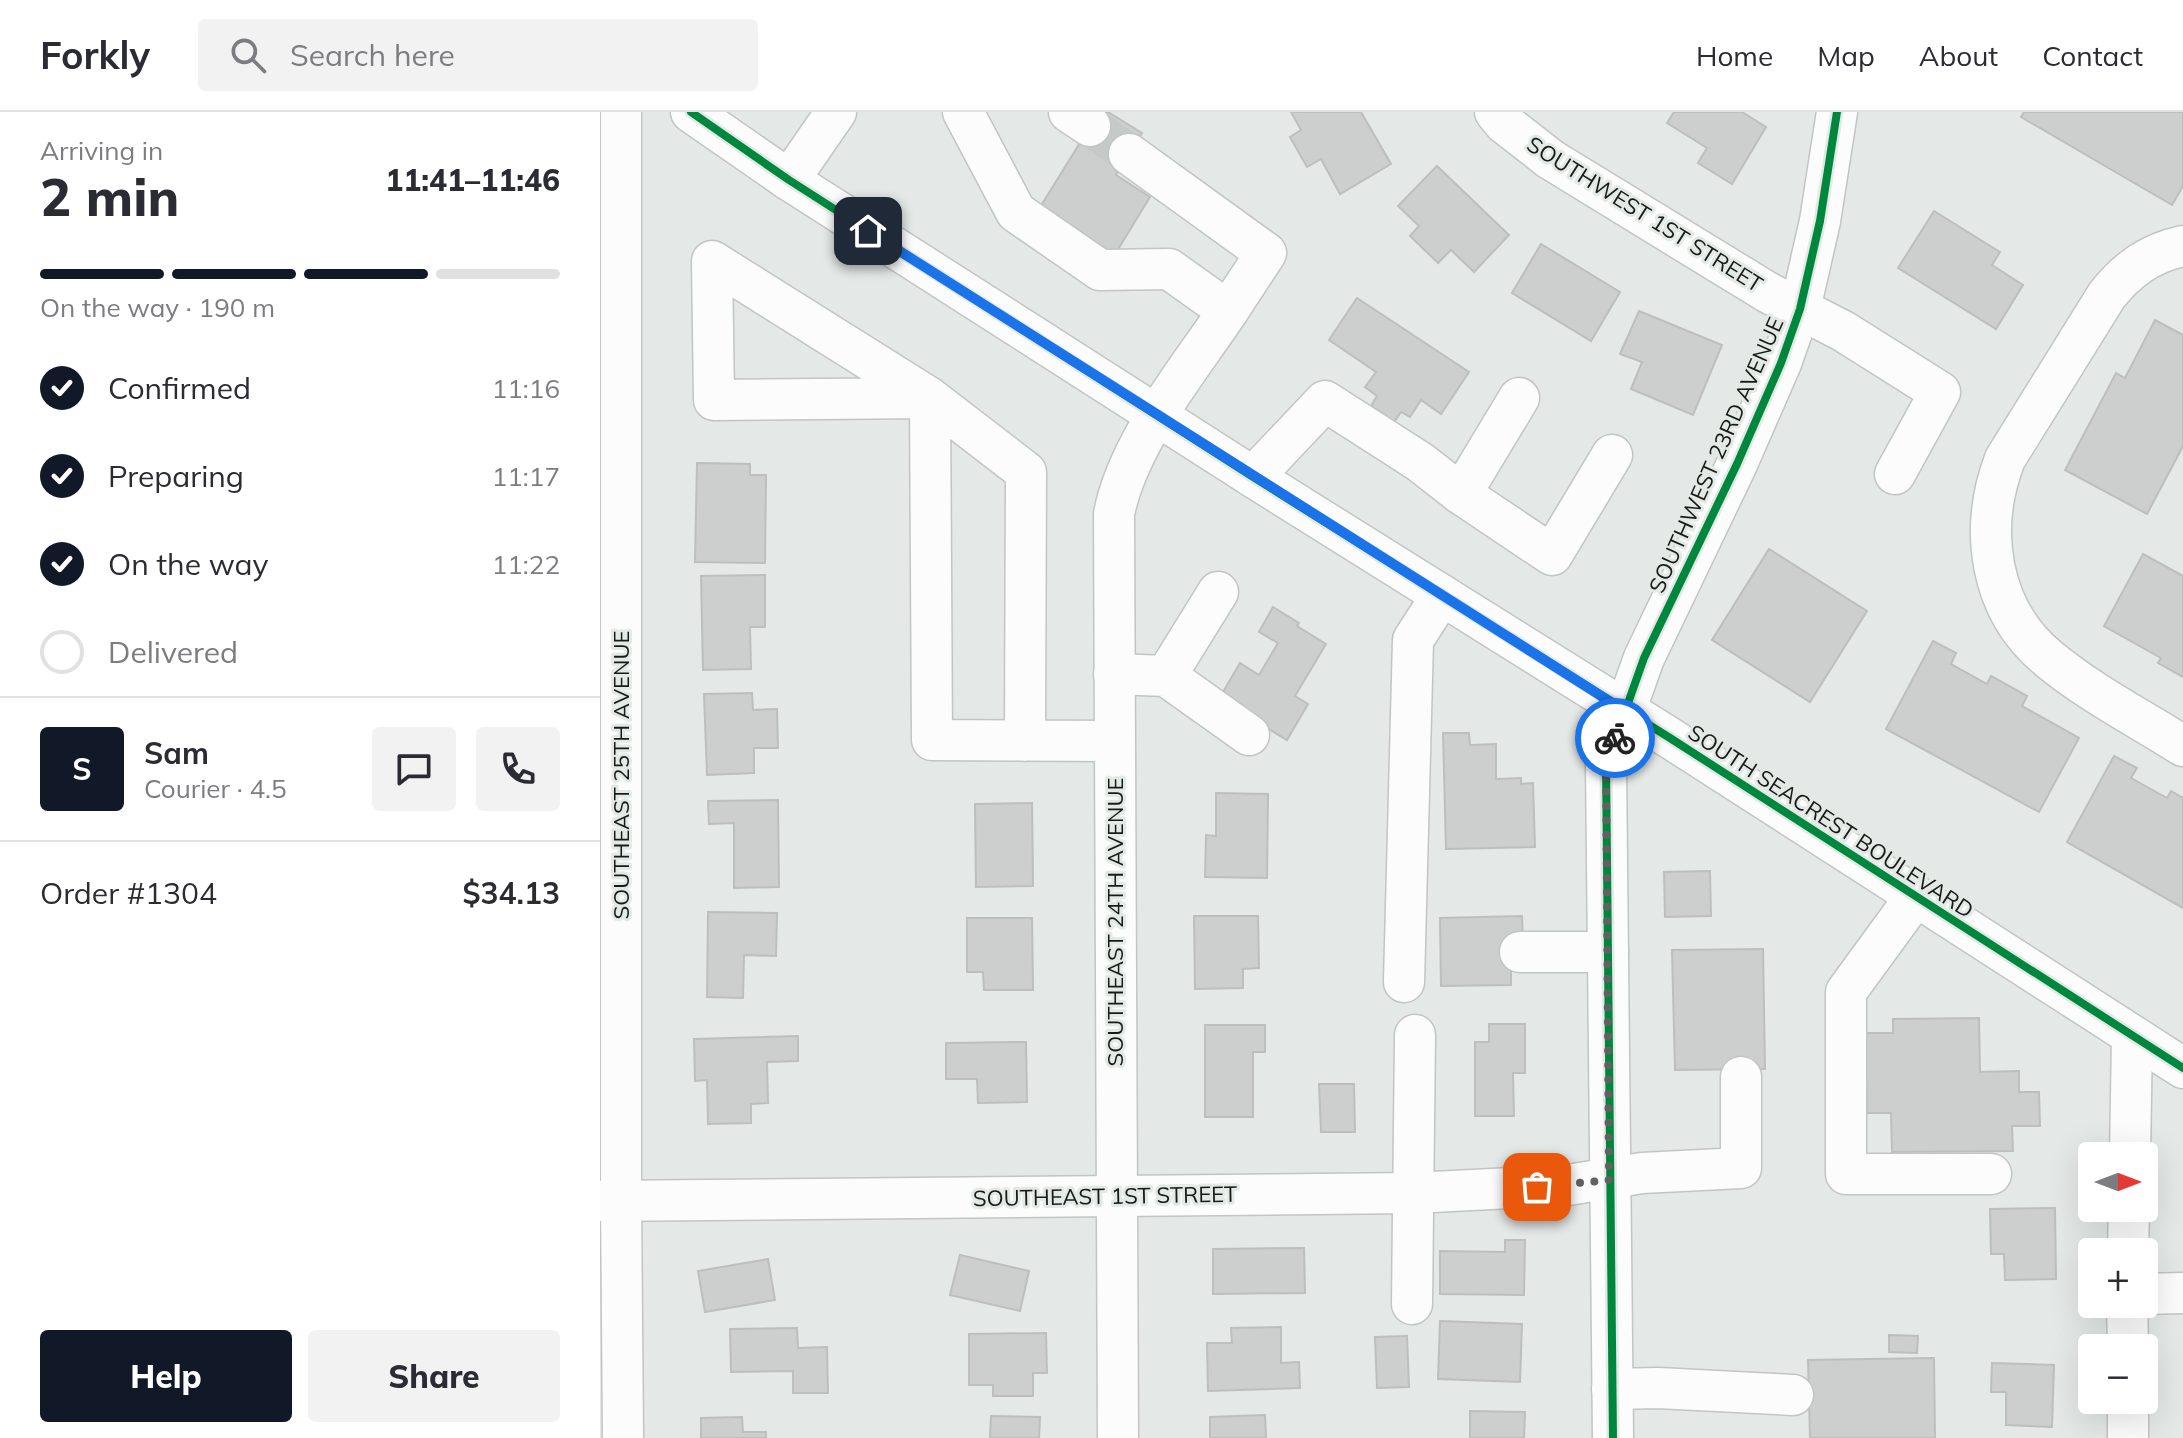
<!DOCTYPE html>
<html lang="en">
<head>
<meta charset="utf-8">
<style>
	:root { --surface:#fff; --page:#f2f2f3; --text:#2b2b33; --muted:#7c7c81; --line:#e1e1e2; --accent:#111827 }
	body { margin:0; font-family:Mulish,sans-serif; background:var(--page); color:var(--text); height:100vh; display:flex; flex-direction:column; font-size:30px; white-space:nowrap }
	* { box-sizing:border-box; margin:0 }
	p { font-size:26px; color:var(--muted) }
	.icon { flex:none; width:44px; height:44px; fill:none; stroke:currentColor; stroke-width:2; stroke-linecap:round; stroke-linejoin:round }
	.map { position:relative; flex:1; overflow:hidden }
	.details { display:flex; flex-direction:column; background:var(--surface); width:600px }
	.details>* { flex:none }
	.needle { width:52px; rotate:90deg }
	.fabs { position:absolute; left:1478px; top:1030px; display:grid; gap:16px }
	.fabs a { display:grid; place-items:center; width:80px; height:80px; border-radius:8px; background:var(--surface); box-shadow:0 8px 32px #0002; font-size:40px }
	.pin { position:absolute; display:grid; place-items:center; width:68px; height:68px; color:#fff; margin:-34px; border-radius:16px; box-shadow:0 4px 12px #0006 }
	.courier { position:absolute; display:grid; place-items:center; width:80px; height:80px; margin:-40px; border:6px solid #1a73e8; border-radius:50%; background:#fff; color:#222; box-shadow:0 2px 10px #0007 }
	.head em { font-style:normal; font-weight:800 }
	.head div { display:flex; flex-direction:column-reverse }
	.head { display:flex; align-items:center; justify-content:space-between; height:136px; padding:0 40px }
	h1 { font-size:52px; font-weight:800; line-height:60px }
	.bar { display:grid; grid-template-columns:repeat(4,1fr); gap:12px 8px; align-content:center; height:96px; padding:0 40px }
	.bar i { height:10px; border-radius:6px; background:var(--line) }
	.bar .on { background:var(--accent) }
	.bar p { grid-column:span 4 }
	.line { display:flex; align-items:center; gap:20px; padding:0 40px; border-top:2px solid var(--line) }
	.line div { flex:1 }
	.round { display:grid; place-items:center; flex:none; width:84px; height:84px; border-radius:8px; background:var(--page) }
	ol { padding:0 40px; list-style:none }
	li { display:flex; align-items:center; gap:24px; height:88px }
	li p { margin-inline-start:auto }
	li .icon { padding:8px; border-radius:50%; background:var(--accent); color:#fff; stroke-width:4 }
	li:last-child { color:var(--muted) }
	li i { width:44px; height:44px; border:4px solid var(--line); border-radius:50% }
	.action { display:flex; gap:16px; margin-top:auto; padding:16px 40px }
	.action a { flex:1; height:92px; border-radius:8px; background:var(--accent); color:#fff; font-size:32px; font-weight:800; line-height:92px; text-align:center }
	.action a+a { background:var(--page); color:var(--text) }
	header { display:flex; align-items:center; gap:48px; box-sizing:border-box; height:112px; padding:0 40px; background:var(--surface); border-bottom:2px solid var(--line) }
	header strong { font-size:38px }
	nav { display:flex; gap:44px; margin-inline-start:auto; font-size:28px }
	.search { width:560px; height:72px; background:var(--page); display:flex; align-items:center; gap:20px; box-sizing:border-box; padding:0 28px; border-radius:8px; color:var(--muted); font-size:30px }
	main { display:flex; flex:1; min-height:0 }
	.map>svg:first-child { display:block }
</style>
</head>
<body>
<header>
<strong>Forkly</strong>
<div class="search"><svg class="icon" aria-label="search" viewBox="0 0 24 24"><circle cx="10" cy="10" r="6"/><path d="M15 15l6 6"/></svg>Search here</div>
<nav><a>Home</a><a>Map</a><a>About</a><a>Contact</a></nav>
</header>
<main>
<section class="details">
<div class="head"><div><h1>2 min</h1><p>Arriving in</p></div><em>11:41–11:46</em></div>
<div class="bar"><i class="on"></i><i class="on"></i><i class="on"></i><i></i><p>On the way · 190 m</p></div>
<ol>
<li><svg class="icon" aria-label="check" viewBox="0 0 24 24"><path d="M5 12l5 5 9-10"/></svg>Confirmed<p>11:16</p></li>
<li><svg class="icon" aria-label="check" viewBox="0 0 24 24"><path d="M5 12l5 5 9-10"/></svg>Preparing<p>11:17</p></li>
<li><svg class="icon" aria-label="check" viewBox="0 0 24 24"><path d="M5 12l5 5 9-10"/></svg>On the way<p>11:22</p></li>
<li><i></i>Delivered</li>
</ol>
<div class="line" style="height:144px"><b class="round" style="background:var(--accent);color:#fff">S</b><div><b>Sam</b><p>Courier · 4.5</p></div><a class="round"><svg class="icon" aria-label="chat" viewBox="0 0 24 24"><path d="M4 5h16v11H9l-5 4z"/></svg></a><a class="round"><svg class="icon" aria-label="phone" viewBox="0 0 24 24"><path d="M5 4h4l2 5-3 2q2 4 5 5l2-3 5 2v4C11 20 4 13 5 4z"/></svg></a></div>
<div class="line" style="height:104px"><div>Order #1304</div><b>$34.13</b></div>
<div class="action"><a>Help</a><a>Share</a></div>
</section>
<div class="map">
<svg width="1583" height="1326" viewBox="0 0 1583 1326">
	<rect width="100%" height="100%" fill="#e4e8e6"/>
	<g fill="#cccfcd" stroke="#bcbfbd" stroke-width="2">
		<polygon points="499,0 508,0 542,21 516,63 550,85 514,144 439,97"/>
		<polygon points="691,0 761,0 791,52 740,82 721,47 707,55 690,25 701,18"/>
		<polygon points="1074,0 1142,0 1166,15 1132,72 1098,51 1107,36 1067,11"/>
		<polygon points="1424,0 1583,0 1583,74 1572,93 1421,5"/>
		<polygon points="837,54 909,123 874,160 851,138 838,151 810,124 819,114 798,94"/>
		<polygon points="1334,99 1400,140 1392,153 1423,173 1396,217 1298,156"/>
		<polygon points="941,132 1020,180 991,229 912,181"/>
		<polygon points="757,186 869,260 841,302 821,288 810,305 801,300 794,310 771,294 777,284 765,275 776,260 729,228"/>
		<polygon points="1039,199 1122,233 1093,303 1031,277 1042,250 1020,242"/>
		<polygon points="1555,208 1583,223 1583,334 1547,402 1465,358 1516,261 1525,266"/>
		<polygon points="97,351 150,352 150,363 166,363 165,451 95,450"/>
		<polygon points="1169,437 1267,499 1210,590 1112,528"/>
		<polygon points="1543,442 1583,464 1583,565 1558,551 1561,546 1504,514"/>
		<polygon points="165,463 165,515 150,515 151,557 103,558 101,464"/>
		<polygon points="673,495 699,511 697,514 726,532 695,584 708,592 687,628 619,587 640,551 659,563 678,531 659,520"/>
		<polygon points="1333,529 1356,541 1351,552 1387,572 1391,564 1427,584 1422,594 1479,626 1439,700 1286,617"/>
		<polygon points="152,581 153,598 177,597 178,636 154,636 154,661 107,663 104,582"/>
		<polygon points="843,621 869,621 870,633 896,632 896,667 921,666 921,672 933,671 935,735 846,737"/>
		<polygon points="1514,644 1537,656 1531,666 1567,686 1571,679 1583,686 1583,796 1467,730"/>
		<polygon points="616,681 668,682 667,766 605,765 606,723 616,724"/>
		<polygon points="178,688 179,775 134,776 134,711 109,712 108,689"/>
		<polygon points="432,691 433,774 376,775 375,692"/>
		<polygon points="1110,759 1111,804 1065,805 1064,760"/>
		<polygon points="108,800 177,801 176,844 144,843 143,886 107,885"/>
		<polygon points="594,804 658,804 659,856 643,857 643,876 595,877"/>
		<polygon points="922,804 923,833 911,833 911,873 841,874 840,806"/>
		<polygon points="367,806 432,806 433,878 384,878 383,860 367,860"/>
		<polygon points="1163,837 1165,957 1075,958 1072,838"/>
		<polygon points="1379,906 1380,960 1419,959 1419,980 1439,980 1440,1014 1412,1014 1413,1039 1292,1040 1291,1001 1267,1001 1265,921 1293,921 1293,907"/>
		<polygon points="889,912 925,912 925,961 913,961 914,1004 875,1004 875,930 889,930"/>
		<polygon points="605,913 665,913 665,940 653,940 653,1005 605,1005"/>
		<polygon points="198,924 198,949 167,950 168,991 151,992 151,1011 108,1012 107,968 95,969 94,927"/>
		<polygon points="426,930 427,990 378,991 377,967 346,967 346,931"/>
		<polygon points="719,972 754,972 755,1020 721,1020"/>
		<polygon points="1455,1096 1456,1167 1405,1168 1404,1142 1391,1142 1390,1097"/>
		<polygon points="905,1128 925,1128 924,1183 840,1182 840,1139 905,1140"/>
		<polygon points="704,1136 705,1181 613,1182 613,1137"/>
		<polygon points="360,1143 429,1159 420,1199 350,1183"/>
		<polygon points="168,1147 175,1188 105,1200 98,1159"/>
		<polygon points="840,1209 922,1212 920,1270 838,1267"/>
		<polygon points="681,1215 681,1251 699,1250 700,1276 608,1279 607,1231 632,1231 631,1216"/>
		<polygon points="197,1216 198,1236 227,1235 228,1281 193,1281 193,1259 131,1260 130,1217"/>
		<polygon points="446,1221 447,1261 433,1261 433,1284 393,1284 393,1273 369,1273 369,1222"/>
		<polygon points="1289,1223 1318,1224 1317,1241 1289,1240"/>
		<polygon points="807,1224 809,1275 777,1276 775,1225"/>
		<polygon points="1334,1246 1335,1326 1210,1326 1208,1248"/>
		<polygon points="1392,1251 1454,1253 1452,1315 1406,1313 1406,1280 1391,1280"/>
		<polygon points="870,1299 925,1300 924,1326 870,1326"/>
		<polygon points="665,1303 666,1326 610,1326 610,1305"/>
		<polygon points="391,1304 440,1305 439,1326 390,1326"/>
		<polygon points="142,1305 143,1320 166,1320 166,1326 101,1326 101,1306"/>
	</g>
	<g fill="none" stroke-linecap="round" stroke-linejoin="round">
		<polyline stroke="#c5c9c7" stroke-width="40" stroke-dasharray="40 20" stroke-linecap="butt" points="490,14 529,42"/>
		<defs>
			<g id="minor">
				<polyline points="21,0 21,1089 23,1326"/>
				<polyline points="91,0 189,68 653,365 1070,626 1583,956"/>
				<path d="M363 0 416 100 500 158 569 157 628 199C588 259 528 330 514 402L518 1326"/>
				<polyline points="469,0 490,14"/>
				<polyline points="895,0 904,11 950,47 1167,180 1243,219 1340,280 1295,362"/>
				<polyline points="529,42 666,141 628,199"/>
				<polyline points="189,68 236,0"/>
				<path d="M1583 134C1550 141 1528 157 1507 183L1405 347C1378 417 1389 498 1449 547 1490 581 1539 606 1583 634"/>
				<polyline points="653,365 725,289 820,350 861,382 952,443 1012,343"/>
				<polyline points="861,382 919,286"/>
				<polyline points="514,562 566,564 649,623"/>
				<polyline points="566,564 618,480"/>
				<polyline points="425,629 426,360 330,286 114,288 112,149 330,286 332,628 514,629"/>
				<polyline points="1316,784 1246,880 1246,1062 1391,1062"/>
				<polyline points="920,840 1008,840"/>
				<polyline points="804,870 813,528 842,483"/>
				<polyline points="1530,1044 1532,925"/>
				<polyline points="0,1089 813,1081 968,1073 1042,1061 1141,1056 1141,965"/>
				<polyline points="1528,1140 1529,1096"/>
				<polyline points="1544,1182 1583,1181"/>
				<polyline points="812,1192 815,923"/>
				<polyline points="1527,1192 1528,1236"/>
				<polyline points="1012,1277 1058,1276 1193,1283"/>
				<polyline points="1528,1288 1528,1326"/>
				<polyline points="1013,1326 1006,653 1044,546 1137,352 1181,251 1200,197 1220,109 1237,0"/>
			</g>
		</defs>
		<use href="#minor" stroke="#c2c5c3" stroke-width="43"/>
		<use href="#minor" stroke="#fbfcfb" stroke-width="40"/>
		<defs>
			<g id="cycleway">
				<polyline points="91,0 189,68 653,365 1070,626 1583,956"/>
				<polyline points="1013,1326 1006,653 1044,546 1137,352 1181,251 1200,197 1220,109 1237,0"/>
			</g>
		</defs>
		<use href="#cycleway" stroke="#e3e9e5" stroke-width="13"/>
		<use href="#cycleway" stroke="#00873e" stroke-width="8"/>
	</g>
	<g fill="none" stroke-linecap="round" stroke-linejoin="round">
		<polyline stroke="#5f6261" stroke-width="8" stroke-dasharray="0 14.4" points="937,1075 1009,1068 1006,653 1015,626"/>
		<polyline stroke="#1a73e8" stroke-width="10" points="268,119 1025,599 1015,626"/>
	</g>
	<g text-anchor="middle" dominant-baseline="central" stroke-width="6" stroke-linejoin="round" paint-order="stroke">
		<g font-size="22" fill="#181a19" stroke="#e3e9e5">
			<text transform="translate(1045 102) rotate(32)">SOUTHWEST 1ST STREET</text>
			<text transform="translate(1116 343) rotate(-66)">SOUTHWEST 23RD AVENUE</text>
			<text transform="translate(21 663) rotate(-90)">SOUTHEAST 25TH AVENUE</text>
			<text transform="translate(1231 709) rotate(33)">SOUTH SEACREST BOULEVARD</text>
			<text transform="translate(515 810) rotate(-90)">SOUTHEAST 24TH AVENUE</text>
			<text transform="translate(505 1084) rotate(-1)">SOUTHEAST 1ST STREET</text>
		</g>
	</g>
</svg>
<div class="fabs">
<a><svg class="needle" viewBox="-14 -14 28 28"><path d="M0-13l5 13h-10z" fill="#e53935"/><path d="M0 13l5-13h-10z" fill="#7c7c81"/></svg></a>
<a>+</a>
<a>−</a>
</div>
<div class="pin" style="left:937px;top:1075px;background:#ea580c"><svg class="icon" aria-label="bag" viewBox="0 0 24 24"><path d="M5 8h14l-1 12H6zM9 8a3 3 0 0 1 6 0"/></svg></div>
<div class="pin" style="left:268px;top:119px;background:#1f2937"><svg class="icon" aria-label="home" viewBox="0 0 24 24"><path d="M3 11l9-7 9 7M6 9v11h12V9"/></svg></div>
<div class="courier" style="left:1015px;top:626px"><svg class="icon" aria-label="bike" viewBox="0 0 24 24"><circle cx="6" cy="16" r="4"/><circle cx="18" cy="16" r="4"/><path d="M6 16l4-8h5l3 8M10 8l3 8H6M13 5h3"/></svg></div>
</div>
</main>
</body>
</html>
